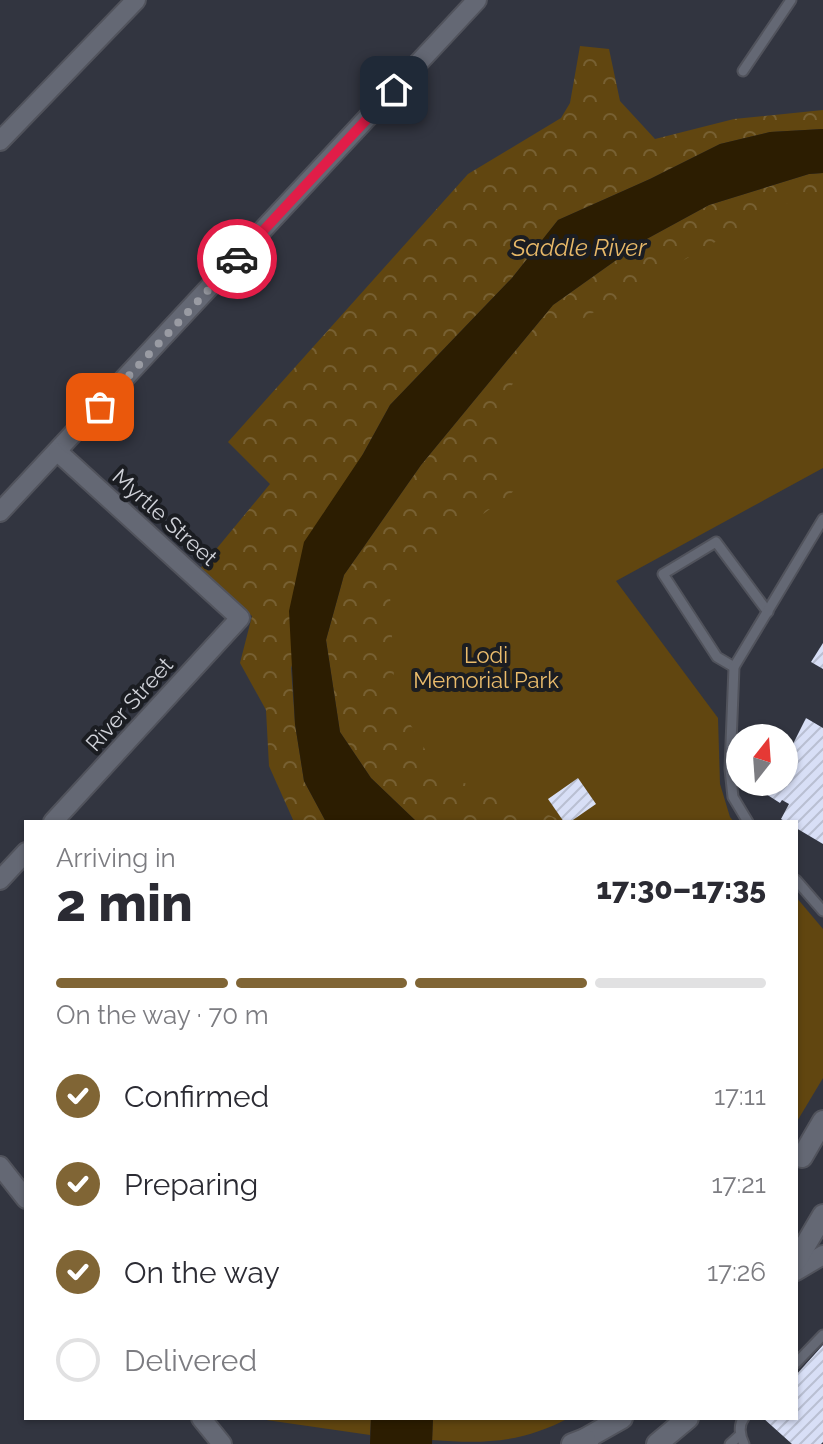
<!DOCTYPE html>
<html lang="en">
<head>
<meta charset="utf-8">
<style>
	:root { --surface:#fff; --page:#f2f2f3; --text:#2b2b33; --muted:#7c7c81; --line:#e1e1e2; --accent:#806535 }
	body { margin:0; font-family:Raleway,sans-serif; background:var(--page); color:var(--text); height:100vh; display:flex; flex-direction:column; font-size:30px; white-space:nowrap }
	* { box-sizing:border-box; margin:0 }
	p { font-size:26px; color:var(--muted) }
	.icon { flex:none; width:44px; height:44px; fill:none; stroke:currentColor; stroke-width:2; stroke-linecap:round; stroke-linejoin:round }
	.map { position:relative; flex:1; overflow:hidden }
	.details { position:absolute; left:24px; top:820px; width:774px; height:600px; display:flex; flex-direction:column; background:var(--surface); border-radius:0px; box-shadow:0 2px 6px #0004 }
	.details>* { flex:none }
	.needle { width:52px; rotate:17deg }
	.fabs { position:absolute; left:726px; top:724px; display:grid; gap:16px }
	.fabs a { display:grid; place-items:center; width:72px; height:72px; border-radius:50%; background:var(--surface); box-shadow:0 2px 6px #0004; font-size:40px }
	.pin { position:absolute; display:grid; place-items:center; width:68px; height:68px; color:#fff; margin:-34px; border-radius:16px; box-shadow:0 4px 12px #0006 }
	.courier { position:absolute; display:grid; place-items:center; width:80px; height:80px; margin:-40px; border:6px solid #e11d48; border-radius:50%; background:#fff; color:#222; box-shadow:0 2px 10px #0007 }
	.headline em { font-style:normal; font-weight:800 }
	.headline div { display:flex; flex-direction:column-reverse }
	.headline { display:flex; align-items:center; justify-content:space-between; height:136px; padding:0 32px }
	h1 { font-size:52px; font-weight:800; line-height:60px }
	.bar { display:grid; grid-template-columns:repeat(4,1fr); gap:12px 8px; align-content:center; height:96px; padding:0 32px }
	.bar i { height:10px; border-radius:6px; background:var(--line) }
	.bar .active { background:var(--accent) }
	.bar p { grid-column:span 4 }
	ol { padding:0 32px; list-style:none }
	li { display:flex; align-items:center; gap:24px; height:88px }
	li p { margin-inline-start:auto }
	li .icon { padding:8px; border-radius:50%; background:var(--accent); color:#fff; stroke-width:4 }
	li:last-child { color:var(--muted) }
	li i { width:44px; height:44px; border:4px solid var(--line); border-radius:50% }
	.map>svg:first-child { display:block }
</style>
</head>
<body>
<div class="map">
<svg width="823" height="1444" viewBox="0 0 823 1444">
	<defs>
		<pattern id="forest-crowns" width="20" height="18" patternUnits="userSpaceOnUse" patternTransform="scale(2)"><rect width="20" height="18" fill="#614610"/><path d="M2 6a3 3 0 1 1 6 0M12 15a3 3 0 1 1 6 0" fill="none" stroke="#776032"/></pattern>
		<pattern id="building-hatch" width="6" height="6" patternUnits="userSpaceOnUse" patternTransform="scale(2)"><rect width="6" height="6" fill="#d8dff6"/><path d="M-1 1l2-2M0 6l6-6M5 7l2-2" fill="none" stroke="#b9bfd2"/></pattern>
	</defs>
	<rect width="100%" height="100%" fill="#323540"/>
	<g fill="#614610">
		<polygon points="823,173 823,468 616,581 718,718 720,784 730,817 734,822 417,822 344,575 553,305"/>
		<polygon points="796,897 823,929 823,1078 796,1123"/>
		<polygon points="253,1418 371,1418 370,1435"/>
		<path d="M433 1418H569C521 1443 485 1444 432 1440Z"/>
	</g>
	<g fill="url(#forest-crowns)">
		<polygon points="580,46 609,49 620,101 655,139 734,119 823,110 823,129 770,132 720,144 650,179 558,220 512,278 390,405 363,454 291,668 295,724 304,781 326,822 294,822 269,766 266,710 240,663 252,616 199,570 270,484 228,442 468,174 561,118 570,103"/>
		<path d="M823 173V193L811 192 760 216 551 337C504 382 481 429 514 491L439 547 390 595 395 698 440 775 509 798 565 822H417L371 778 340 732 326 640 344 575 421 465 553 305 643 241 709 205 809 174Z"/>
	</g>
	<g fill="#2c1d01">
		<polygon points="823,129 823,173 809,174 709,205 643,241 553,305 421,465 344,575 326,640 340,732 371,778 417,822 326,822 304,781 295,724 289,611 304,542 363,454 390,405 512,278 558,220 650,179 720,144 770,132"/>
		<polygon points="371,1418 433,1418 432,1444 370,1444"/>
	</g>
	<g fill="url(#building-hatch)">
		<polygon points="823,643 823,669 811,662"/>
		<polygon points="806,718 823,728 823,844 796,828 796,822 786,822 781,819 789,804 782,800 780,803 755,787 758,782 784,782 784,762"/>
		<polygon points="578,778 596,804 570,822 564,822 548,799"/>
		<polygon points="823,1345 823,1442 821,1444 792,1444 763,1418 796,1418 796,1375"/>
	</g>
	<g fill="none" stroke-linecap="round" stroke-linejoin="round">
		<defs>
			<g id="service">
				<polyline points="743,71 791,0"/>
				<polyline points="734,667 717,657 663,574 716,542 768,612"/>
				<polyline points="748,822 733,797 730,769 734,667 823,519"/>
				<polyline points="796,880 823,911"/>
				<polyline points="796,1363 823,1335"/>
				<polyline points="730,1444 740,1435"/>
				<path d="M744 1444C740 1436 738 1425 744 1418"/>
			</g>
			<g id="minor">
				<polyline points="0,141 136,0"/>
				<polyline points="0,512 477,0"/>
				<polyline points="53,822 240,618 58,452"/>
				<polyline points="0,880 26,852"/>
				<polyline points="0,1166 26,1199"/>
				<polyline points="796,1271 823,1255"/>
				<polyline points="201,1418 222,1444"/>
			</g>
			<polyline id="tertiary" points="588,1444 585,1439 622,1418"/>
			<g id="secondary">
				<polyline points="802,1157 823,1121"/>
				<polyline points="796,1261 823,1215"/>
				<polyline points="572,1444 585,1439"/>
				<polyline points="657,1444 688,1418"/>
			</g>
		</defs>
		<use href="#service" stroke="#51535c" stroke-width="13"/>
		<use href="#minor" stroke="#51535c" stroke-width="22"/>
		<use href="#tertiary" stroke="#51535c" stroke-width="24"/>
		<use href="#secondary" stroke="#51535c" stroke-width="24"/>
		<use href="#service" stroke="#646874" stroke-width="9"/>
		<use href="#minor" stroke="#646874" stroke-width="18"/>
		<use href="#tertiary" stroke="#646874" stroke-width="20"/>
		<use href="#secondary" stroke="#646874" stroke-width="20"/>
	</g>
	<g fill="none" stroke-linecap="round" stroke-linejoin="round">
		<polyline stroke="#999ba3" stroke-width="8" stroke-dasharray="0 14.4" points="100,407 237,259"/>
		<polyline stroke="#e11d48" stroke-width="10" points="237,259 394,90"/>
	</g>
	<g text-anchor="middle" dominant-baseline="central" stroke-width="8" stroke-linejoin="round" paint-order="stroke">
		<g font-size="22" fill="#d0d2d9" stroke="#1b1d22">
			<text transform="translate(165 517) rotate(42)">Myrtle Street</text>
			<text transform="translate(129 704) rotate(-48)">River Street</text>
		</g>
		<g font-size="22" fill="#ebbc6c" stroke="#1b1d22">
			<text x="486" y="655">Lodi<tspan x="486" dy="25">Memorial Park</tspan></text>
		</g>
		<g font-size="24" font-style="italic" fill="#e7b868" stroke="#1b1d22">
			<text x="579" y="247">Saddle River</text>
		</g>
	</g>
</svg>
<div class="fabs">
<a><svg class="needle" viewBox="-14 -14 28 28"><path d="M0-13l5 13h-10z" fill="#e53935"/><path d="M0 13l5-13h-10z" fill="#7c7c81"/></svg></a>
</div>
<div class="pin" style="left:100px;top:407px;background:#ea580c"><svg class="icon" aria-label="bag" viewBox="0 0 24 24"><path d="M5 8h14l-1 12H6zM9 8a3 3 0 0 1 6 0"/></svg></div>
<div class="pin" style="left:394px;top:90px;background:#1f2937"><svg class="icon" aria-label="home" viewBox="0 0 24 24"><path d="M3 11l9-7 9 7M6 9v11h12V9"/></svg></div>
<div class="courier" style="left:237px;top:259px"><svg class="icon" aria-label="car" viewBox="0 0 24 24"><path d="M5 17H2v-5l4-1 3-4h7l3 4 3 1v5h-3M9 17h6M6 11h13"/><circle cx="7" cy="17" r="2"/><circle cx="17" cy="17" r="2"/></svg></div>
<section class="details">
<div class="headline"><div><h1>2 min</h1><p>Arriving in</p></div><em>17:30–17:35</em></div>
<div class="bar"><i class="active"></i><i class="active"></i><i class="active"></i><i></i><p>On the way · 70 m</p></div>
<ol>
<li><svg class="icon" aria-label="check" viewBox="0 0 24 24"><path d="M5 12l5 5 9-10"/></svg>Confirmed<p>17:11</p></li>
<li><svg class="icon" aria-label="check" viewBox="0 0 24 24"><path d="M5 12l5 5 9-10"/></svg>Preparing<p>17:21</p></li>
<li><svg class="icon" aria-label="check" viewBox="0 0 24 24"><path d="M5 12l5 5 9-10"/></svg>On the way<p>17:26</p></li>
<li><i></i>Delivered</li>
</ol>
</section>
</div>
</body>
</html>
